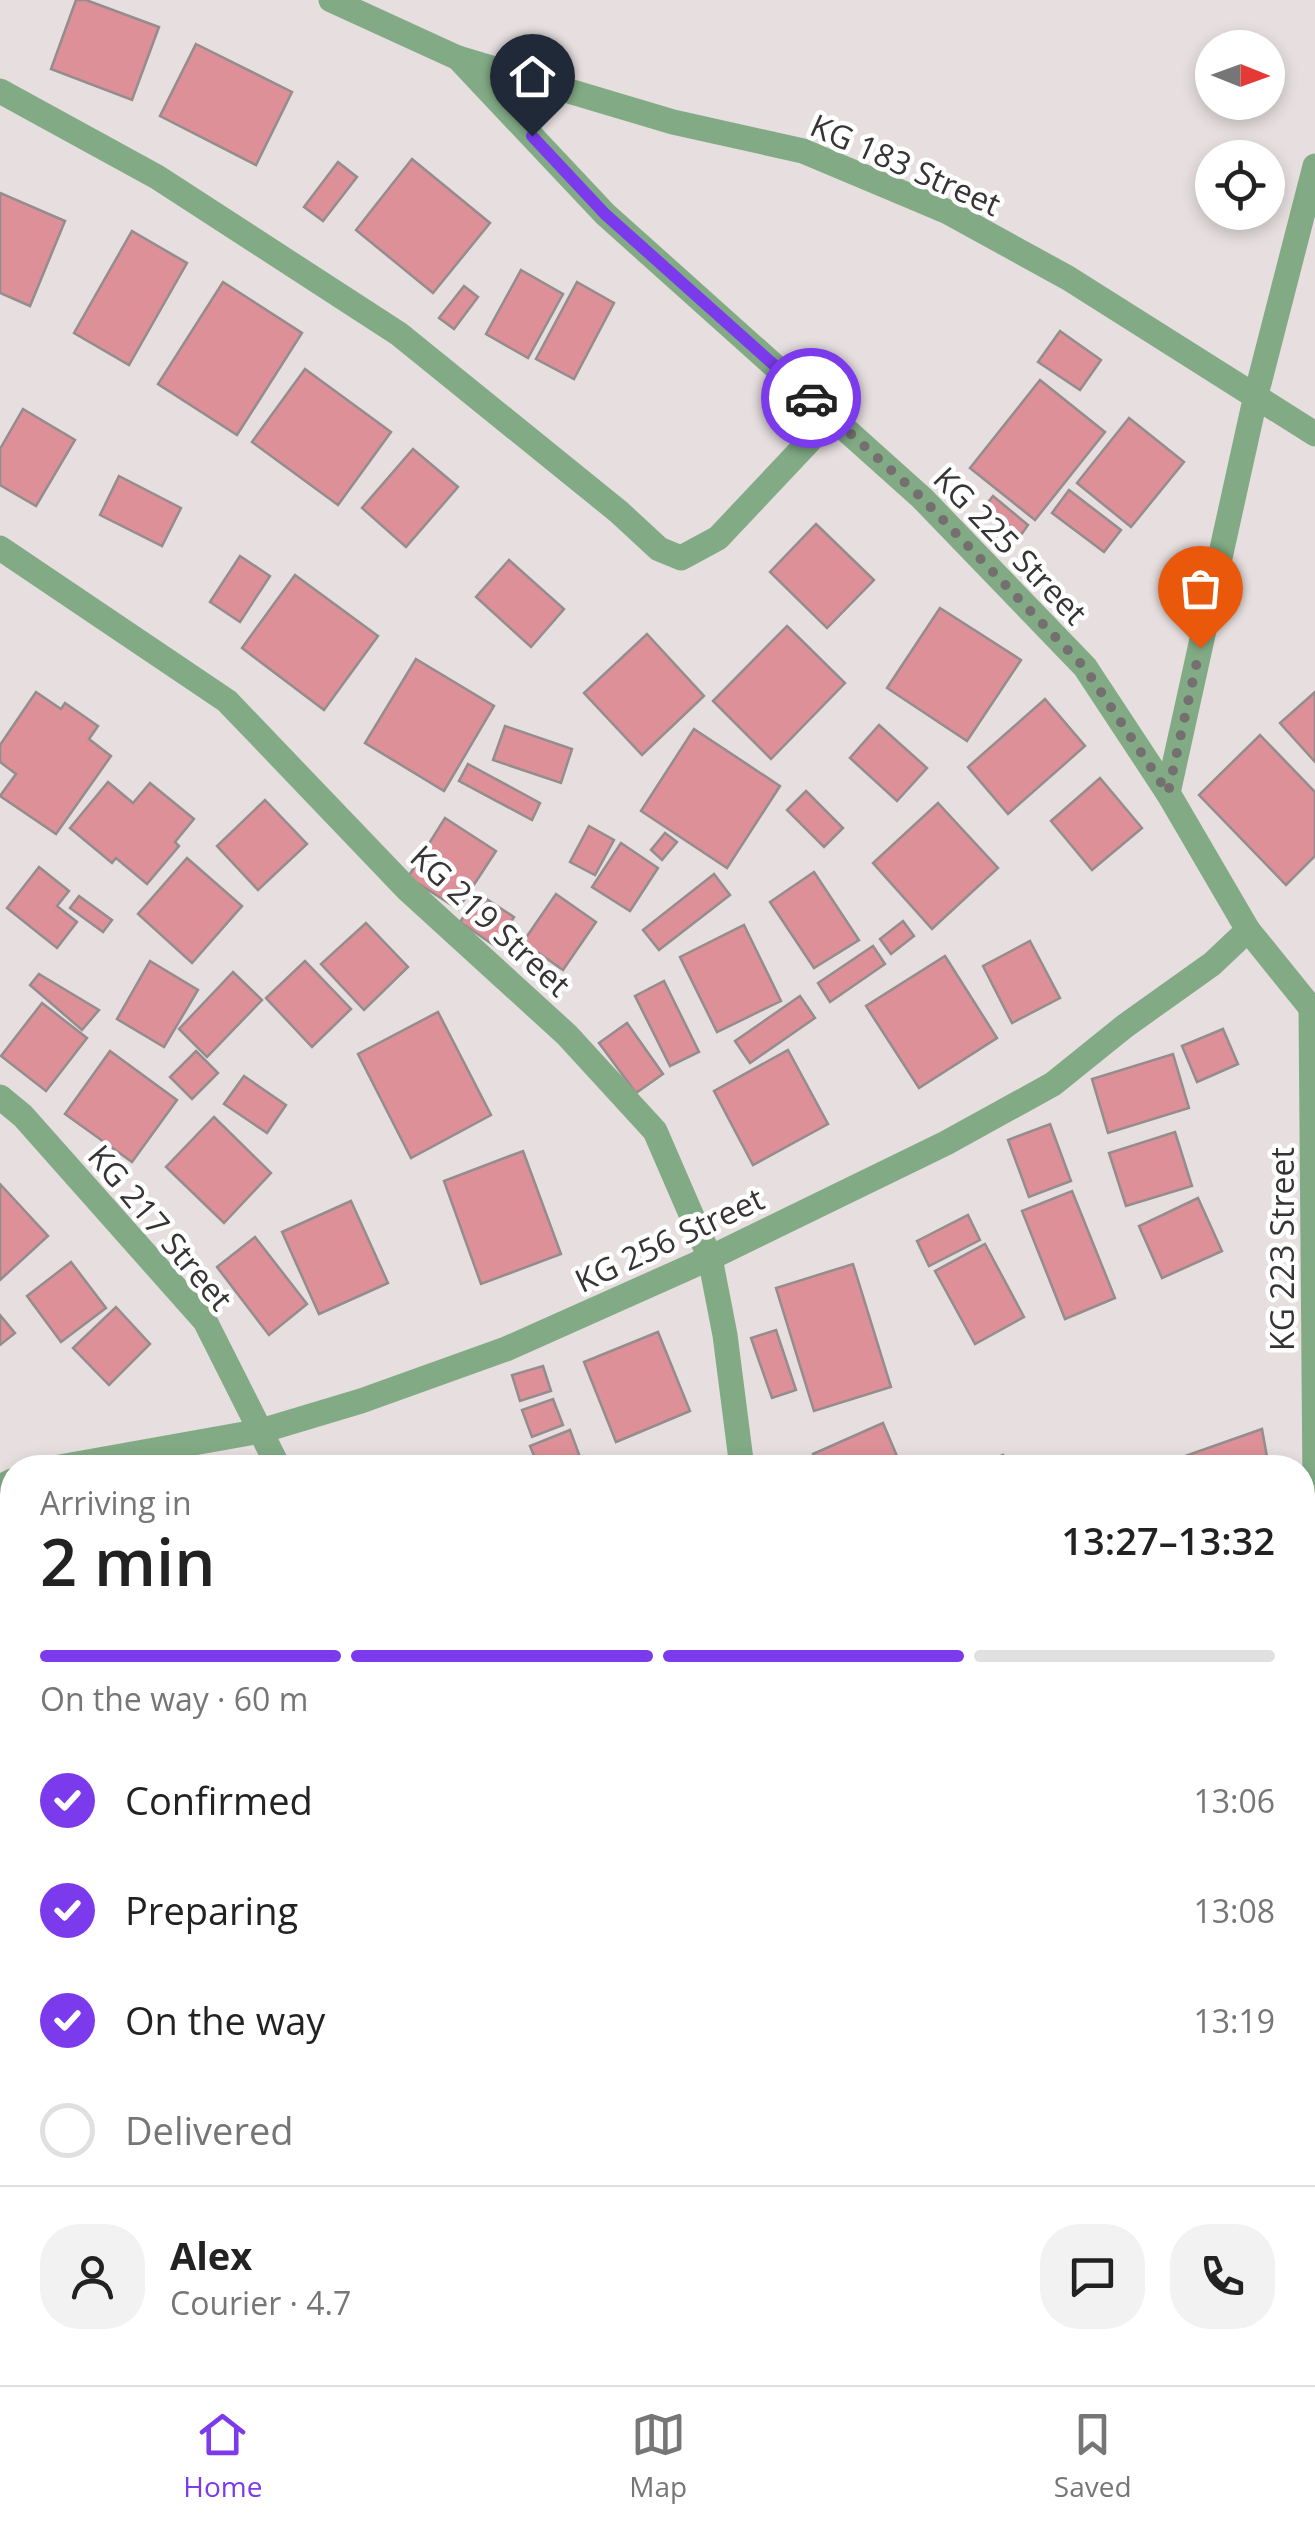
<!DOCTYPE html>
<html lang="en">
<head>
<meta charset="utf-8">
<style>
	:root { --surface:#fff; --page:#f2f2f2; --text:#222; --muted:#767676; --line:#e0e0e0; --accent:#7c3aed }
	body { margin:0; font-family:"Open Sans",sans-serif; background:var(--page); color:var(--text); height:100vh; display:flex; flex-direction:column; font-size:38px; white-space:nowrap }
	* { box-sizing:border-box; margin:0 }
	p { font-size:32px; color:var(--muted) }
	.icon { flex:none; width:55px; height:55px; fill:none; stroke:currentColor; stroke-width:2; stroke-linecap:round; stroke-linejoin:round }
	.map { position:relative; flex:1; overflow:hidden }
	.panel { position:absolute; left:0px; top:1455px; width:1315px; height:930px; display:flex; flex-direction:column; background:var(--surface); border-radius:40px 40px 0 0; box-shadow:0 5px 15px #0003 }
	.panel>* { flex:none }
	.needle { width:65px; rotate:91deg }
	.tools { position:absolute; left:1195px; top:30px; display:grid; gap:20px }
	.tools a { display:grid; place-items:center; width:90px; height:90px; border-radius:50%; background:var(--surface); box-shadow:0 5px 15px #0003; font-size:50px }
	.pin { position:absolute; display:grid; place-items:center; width:85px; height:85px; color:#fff; margin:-102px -42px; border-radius:50% 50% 50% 0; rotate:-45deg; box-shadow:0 0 10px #0007 }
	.pin .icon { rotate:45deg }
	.courier { position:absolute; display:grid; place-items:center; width:100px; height:100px; margin:-50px; border:8px solid #7c3aed; border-radius:50%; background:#fff; color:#222; box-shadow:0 2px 12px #0007 }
	.overview em { font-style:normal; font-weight:600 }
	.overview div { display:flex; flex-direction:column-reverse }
	.overview { display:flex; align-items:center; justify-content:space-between; height:170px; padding:0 40px }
	h1 { font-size:65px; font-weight:600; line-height:75px }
	.bar { display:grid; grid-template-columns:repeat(4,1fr); gap:15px 10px; align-content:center; height:120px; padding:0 40px }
	.bar i { height:12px; border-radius:8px; background:var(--line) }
	.bar .current { background:var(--accent) }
	.bar p { grid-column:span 4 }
	.line { display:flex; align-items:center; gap:25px; padding:0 40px; border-top:2px solid var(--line) }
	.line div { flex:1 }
	.round { display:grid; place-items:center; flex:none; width:105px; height:105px; border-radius:40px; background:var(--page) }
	ol { padding:0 40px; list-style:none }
	li { display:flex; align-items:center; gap:30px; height:110px }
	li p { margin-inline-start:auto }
	li .icon { padding:10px; border-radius:50%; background:var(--accent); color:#fff; stroke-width:4 }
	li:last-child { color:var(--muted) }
	li i { width:55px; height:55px; border:5px solid var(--line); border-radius:50% }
	.menu { display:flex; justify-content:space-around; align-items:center; height:140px; border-top:2px solid var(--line); background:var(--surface); font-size:28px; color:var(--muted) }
	.menu a { display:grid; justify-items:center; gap:5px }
	.menu .current { color:var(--accent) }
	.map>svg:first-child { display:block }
</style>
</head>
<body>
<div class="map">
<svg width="1315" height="2385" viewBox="0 0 1315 2385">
	<rect width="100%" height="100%" fill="#e6dedf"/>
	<g fill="#dd9097" stroke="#948c8d" stroke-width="2.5">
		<polygon points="76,0 86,0 159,27 132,100 51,69"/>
		<polygon points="196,44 292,92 256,165 160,116"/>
		<polygon points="412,159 490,223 433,293 356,230"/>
		<polygon points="338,162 357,177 323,221 304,207"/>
		<polygon points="0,193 65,221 30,306 0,293"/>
		<polygon points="132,231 187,263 129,365 74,333"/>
		<polygon points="521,270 563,294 528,358 486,334"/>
		<polygon points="223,282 302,333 237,435 158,384"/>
		<polygon points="577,282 614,303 574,379 536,359"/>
		<polygon points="464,286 478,297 454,329 439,318"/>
		<polygon points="1060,331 1101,360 1080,390 1038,362"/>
		<polygon points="305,369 391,432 338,505 252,442"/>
		<polygon points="1040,380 1105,432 1035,520 970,468"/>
		<polygon points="23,409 75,440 36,506 0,485 0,449"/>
		<polygon points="1129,418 1184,462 1131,527 1077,483"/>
		<polygon points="413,449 458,487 406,547 362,508"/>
		<polygon points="119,476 181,508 162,546 100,515"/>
		<polygon points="1069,490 1121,530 1104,552 1052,513"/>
		<polygon points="993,496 1028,525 1021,535 985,506"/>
		<polygon points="816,524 874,580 827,628 770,572"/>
		<polygon points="240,556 270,576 240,622 210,602"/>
		<polygon points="509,560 564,609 531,647 476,597"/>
		<polygon points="295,575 378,636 324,710 242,648"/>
		<polygon points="940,608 1021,660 967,741 887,688"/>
		<polygon points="787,626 845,683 771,759 713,701"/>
		<polygon points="647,634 704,696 642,755 584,693"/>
		<polygon points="416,659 494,706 444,791 365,743"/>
		<polygon points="36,692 61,709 65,703 98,726 89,739 111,756 56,834 0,796 16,774 0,762 0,745"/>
		<polygon points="1315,692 1315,762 1280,723"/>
		<polygon points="1045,699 1085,746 1008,814 968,767"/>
		<polygon points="879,725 927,768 897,801 850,758"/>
		<polygon points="505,726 572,749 561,783 493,760"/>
		<polygon points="694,729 780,786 727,868 641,811"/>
		<polygon points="1260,735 1315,792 1315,856 1286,885 1199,795"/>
		<polygon points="468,764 540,803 532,820 459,781"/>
		<polygon points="1100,778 1142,828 1092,870 1051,821"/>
		<polygon points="108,782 133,803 150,783 194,819 175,842 179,846 147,884 116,858 112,863 70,828"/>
		<polygon points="806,791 843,828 824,847 787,810"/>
		<polygon points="265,800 307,844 258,890 217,846"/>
		<polygon points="938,803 998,868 932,929 873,863"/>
		<polygon points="445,818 496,851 458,909 408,877"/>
		<polygon points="589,826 614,840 595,875 570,862"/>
		<polygon points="665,833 677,842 662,860 651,850"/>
		<polygon points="621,843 658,868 630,911 592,887"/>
		<polygon points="187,858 242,906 192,963 138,914"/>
		<polygon points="39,867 69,891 57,906 77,922 57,948 7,908"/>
		<polygon points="814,872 859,940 814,968 770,902"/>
		<polygon points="714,874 730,895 659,950 643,930"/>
		<polygon points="479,894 514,917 495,946 460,922"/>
		<polygon points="556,894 596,922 563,970 523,942"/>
		<polygon points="79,896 112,920 103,932 70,908"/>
		<polygon points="903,921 914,936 891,954 880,939"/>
		<polygon points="366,923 408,967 364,1010 321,964"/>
		<polygon points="744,925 781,1001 717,1032 680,957"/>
		<polygon points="1030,941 1060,998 1012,1023 983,966"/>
		<polygon points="873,946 885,964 830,1002 818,983"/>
		<polygon points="945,956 997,1038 919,1088 866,1006"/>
		<polygon points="150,961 198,990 164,1047 117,1019"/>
		<polygon points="305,961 351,1009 312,1047 266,998"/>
		<polygon points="233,972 262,1000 207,1057 179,1029"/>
		<polygon points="39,974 99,1010 82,1030 30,985"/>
		<polygon points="664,981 699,1052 670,1066 635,996"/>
		<polygon points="800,996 815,1018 750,1063 735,1041"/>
		<polygon points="42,1003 87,1038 46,1091 1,1056"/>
		<polygon points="438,1012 491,1115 411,1158 358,1054"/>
		<polygon points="627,1023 663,1074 636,1093 599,1043"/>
		<polygon points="1223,1029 1238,1064 1197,1082 1182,1046"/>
		<polygon points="788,1050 828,1124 753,1165 714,1091"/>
		<polygon points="110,1051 177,1100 132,1162 65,1114"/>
		<polygon points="196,1051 218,1073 192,1099 170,1077"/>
		<polygon points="1173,1054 1189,1108 1108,1133 1092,1079"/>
		<polygon points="244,1076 286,1105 267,1133 224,1104"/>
		<polygon points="214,1117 271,1173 224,1223 166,1167"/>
		<polygon points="1050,1124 1071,1181 1029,1197 1008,1140"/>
		<polygon points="1175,1132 1192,1186 1126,1206 1109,1153"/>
		<polygon points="523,1151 561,1254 481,1284 444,1181"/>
		<polygon points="0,1184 48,1236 0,1280"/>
		<polygon points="1072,1191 1115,1298 1065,1319 1022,1211"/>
		<polygon points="1198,1198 1222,1251 1162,1278 1139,1226"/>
		<polygon points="351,1201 388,1283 319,1314 282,1232"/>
		<polygon points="968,1215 980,1240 929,1266 917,1241"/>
		<polygon points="255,1237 307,1304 269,1335 217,1267"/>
		<polygon points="985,1244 1024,1317 975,1344 935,1271"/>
		<polygon points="71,1262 106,1308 61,1342 27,1296"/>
		<polygon points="853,1264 891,1387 814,1411 776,1288"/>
		<polygon points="116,1307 150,1344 109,1385 73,1348"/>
		<polygon points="0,1315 15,1333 0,1345"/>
		<polygon points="776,1330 796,1390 772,1398 751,1338"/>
		<polygon points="658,1332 690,1411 616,1442 584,1362"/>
		<polygon points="543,1366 551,1391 520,1401 512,1375"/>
		<polygon points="553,1399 563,1425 532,1437 522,1410"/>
		<polygon points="883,1423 902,1468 819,1468 813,1454"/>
		<polygon points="1262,1429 1269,1468 1169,1468 1168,1462"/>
		<polygon points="570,1430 584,1468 539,1468 530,1446"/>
		<polygon points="1003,1455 1008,1468 973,1468"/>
		<polygon points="9,1526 12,1543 12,1620 0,1623 0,1528"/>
		<polygon points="1310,1910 1315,1913 1315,1981 1302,1976 1302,1927"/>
		<polygon points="9,2178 12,2202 12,2254 0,2256 0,2179"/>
		<polygon points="49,2372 114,2372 82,2385 53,2385"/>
		<polygon points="468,2372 557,2372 558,2375 526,2385 472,2385"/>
		<polygon points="643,2372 743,2372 749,2385 649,2385"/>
		<polygon points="927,2372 1007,2372 989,2385 936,2385"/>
		<polygon points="1137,2372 1218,2372 1218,2377 1227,2376 1228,2385 1139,2385"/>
	</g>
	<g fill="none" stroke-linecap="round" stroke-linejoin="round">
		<g stroke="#82ab85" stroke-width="25">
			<polyline points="331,0 458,58 673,122 803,151 948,212 1068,278 1315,434"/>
			<polyline points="458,58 605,214 922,498 1085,667 1168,793 1248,930 1315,1013"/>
			<polyline points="0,91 157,177 399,334 619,512 659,549 681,558 718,538 832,417"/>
			<polyline points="0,548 227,701 408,890 567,1035 655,1131 710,1258 725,1335 742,1468"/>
			<polyline points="1168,793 1256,395 1315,166"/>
			<polyline points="1311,1009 1315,1489"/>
			<polyline points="0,1097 23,1116 205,1321 279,1468"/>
			<polyline points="54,1468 261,1431 361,1401 506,1349 710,1258 946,1143 1053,1084 1125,1026 1212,964 1248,930"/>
			<polyline points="0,1487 12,1481"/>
			<polyline points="1302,1771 1315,1742"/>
			<polyline points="1302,2276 1315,2282"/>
			<polyline points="324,2372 328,2385"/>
			<polyline points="813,2372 818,2385"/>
		</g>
	</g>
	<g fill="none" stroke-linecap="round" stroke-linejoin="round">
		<polyline stroke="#747070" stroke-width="10" stroke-dasharray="0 18" points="811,398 922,498 1085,668 1168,793 1200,648"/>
		<polyline stroke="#7c3aed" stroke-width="12" points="532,136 605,214 811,398"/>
	</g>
	<g text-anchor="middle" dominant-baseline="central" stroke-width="9" stroke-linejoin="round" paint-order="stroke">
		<g font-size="32" fill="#373434" stroke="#fff">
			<text transform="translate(906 164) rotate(24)">KG 183 Street</text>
			<text transform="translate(1011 545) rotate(46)">KG 225 Street</text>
			<text transform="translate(491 920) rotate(43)">KG 219 Street</text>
			<text transform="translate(161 1227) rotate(50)">KG 217 Street</text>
			<text transform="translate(669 1239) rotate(-25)">KG 256 Street</text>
			<text transform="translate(1281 1249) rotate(-90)">KG 223 Street</text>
		</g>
	</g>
</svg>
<div class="tools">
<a><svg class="needle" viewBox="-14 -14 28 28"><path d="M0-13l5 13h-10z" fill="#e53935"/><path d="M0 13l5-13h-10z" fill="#767676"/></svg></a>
<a><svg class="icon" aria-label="locate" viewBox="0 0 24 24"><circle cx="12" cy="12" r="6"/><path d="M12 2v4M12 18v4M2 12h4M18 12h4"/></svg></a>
</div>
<div class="pin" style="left:1200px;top:648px;background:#ea580c"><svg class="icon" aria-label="bag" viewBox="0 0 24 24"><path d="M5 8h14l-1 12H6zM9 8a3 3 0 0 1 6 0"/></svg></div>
<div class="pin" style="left:532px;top:136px;background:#1f2937"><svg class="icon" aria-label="home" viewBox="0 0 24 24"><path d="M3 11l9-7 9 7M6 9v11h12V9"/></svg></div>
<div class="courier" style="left:811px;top:398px"><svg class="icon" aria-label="car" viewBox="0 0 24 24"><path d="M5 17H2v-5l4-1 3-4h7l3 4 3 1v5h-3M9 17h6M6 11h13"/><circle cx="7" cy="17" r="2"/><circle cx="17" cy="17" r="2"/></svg></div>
<section class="panel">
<div class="overview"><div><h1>2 min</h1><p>Arriving in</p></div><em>13:27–13:32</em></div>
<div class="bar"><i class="current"></i><i class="current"></i><i class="current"></i><i></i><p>On the way · 60 m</p></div>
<ol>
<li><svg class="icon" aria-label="check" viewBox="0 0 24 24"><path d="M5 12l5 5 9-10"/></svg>Confirmed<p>13:06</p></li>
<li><svg class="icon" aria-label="check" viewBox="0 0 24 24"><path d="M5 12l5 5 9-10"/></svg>Preparing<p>13:08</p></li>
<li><svg class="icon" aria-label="check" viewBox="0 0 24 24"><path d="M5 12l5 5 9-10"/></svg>On the way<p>13:19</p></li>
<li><i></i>Delivered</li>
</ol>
<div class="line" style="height:180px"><a class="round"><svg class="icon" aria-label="person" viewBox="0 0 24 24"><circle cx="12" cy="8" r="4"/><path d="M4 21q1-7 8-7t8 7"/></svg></a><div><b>Alex</b><p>Courier · 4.7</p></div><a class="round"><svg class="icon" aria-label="chat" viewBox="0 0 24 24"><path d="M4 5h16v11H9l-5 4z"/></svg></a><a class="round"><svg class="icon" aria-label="phone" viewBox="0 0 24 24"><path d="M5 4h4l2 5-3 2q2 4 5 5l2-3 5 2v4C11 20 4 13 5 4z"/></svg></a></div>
</section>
</div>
<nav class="menu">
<a class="current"><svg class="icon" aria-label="home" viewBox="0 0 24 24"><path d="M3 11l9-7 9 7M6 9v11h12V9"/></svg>Home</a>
<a><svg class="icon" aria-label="map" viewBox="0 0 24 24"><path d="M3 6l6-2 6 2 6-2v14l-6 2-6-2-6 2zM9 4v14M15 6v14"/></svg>Map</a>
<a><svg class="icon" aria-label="saved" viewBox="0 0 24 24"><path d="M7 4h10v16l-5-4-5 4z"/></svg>Saved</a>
</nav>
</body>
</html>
